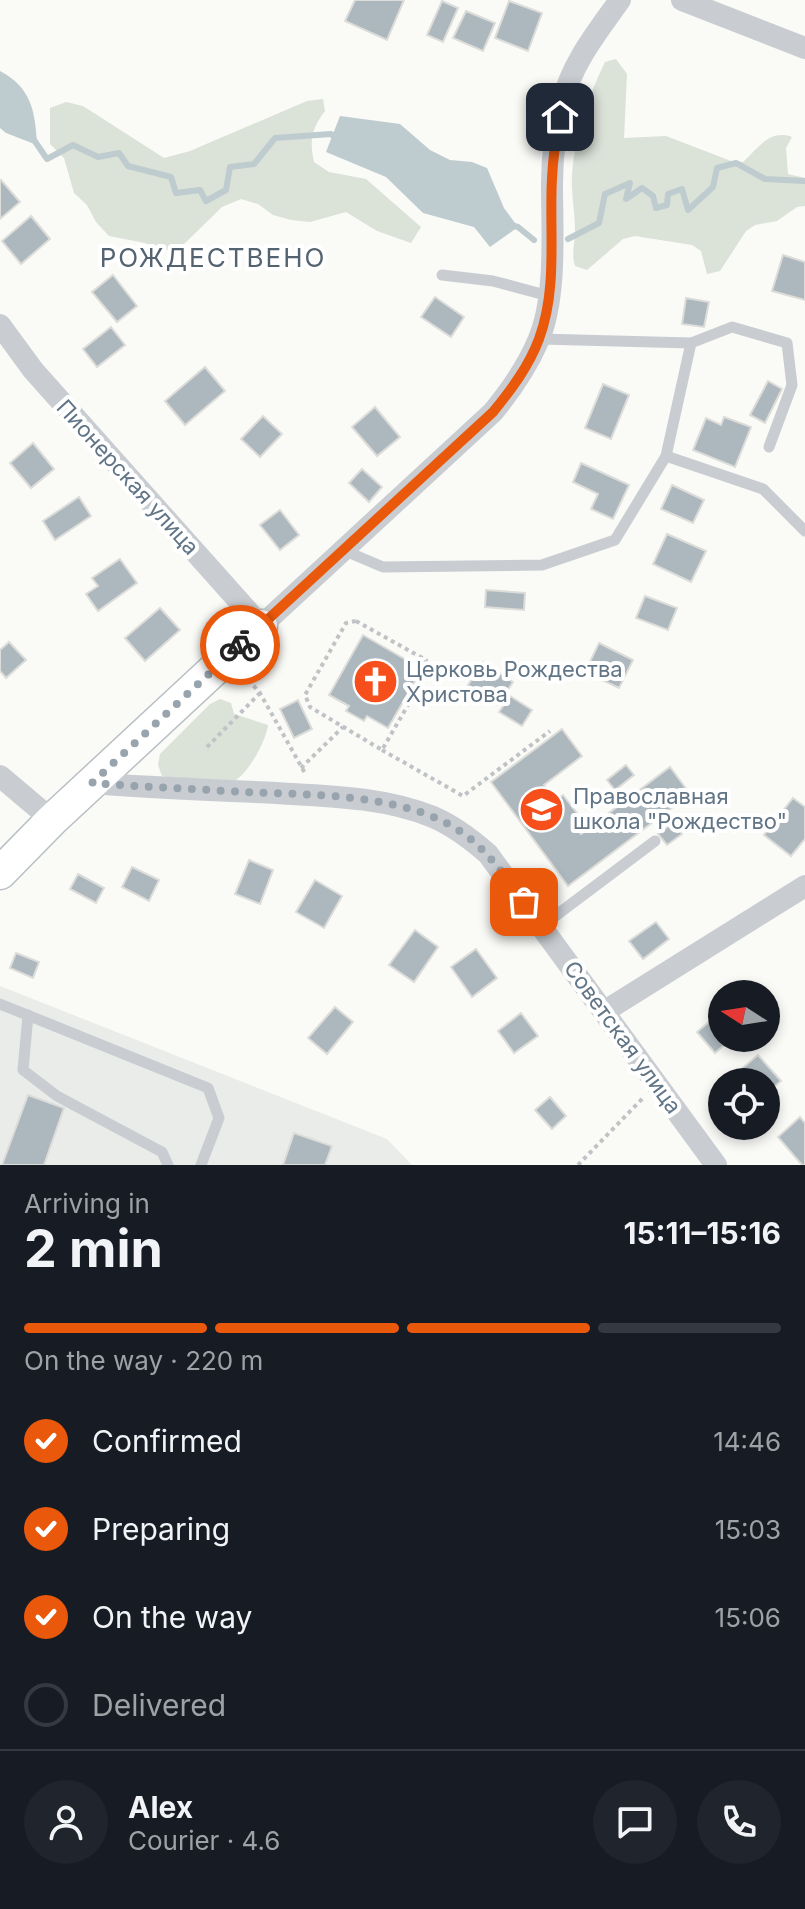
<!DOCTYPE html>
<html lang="en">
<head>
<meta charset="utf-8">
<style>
	:root { --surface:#171b24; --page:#20242c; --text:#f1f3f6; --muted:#9ea1a6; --line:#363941; --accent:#ea580c }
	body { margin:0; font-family:Inter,sans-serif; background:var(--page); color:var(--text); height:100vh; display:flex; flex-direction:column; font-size:30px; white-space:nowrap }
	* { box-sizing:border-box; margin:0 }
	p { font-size:26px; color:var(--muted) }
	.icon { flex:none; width:44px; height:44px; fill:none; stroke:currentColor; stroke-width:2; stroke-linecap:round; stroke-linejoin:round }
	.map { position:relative; height:1165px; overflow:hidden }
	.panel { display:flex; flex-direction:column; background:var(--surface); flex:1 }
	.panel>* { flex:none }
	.needle { width:52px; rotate:282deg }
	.buttons { position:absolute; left:708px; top:980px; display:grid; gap:16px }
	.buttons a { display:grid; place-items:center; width:72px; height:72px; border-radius:50%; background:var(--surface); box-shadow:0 4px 12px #0003; font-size:40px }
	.pin { position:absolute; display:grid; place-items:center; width:68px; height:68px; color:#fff; margin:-34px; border-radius:16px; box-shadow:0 4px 12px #0006 }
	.courier { position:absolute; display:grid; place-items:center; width:80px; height:80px; margin:-40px; border:6px solid #ea580c; border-radius:50%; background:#fff; color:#222; box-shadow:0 2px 10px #0007 }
	.head em { font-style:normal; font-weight:700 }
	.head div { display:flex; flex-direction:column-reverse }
	.head { display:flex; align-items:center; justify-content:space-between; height:136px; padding:0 24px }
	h1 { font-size:52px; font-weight:700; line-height:60px }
	.bar { display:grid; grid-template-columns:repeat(4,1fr); gap:12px 8px; align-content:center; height:96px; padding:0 24px }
	.bar i { height:10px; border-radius:6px; background:var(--line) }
	.bar .selected { background:var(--accent) }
	.bar p { grid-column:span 4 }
	.line { display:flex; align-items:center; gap:20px; padding:0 24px; border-top:2px solid var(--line) }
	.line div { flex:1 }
	.round { display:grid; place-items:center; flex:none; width:84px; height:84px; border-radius:42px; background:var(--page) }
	ol { padding:0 24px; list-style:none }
	li { display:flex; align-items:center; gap:24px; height:88px }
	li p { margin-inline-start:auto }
	li .icon { padding:8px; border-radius:50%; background:var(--accent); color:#fff; stroke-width:4 }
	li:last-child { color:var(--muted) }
	li i { width:44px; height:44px; border:4px solid var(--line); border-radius:50% }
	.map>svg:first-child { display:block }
</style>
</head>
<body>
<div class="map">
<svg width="805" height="1165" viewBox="0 0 805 1165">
	<rect width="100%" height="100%" fill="#fafaf7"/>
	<polygon fill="#eaecea" points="0,986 387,1139 412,1165 0,1165"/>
	<g fill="#dbe2d8">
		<path d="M616 59 627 74 624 138 666 136 731 161 743 162C758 148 770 129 792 137L786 148 788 174 805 178V206L797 207 777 221 755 225 746 231 720 271 707 274 701 251 692 245 635 236 623 239 587 270 575 266C571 253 575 244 575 230 575 212 571 193 572 174 575 135 588 97 605 62Z"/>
		<path d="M323 99 325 111C312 128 309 140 314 162L329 172 366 179 421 227 411 243 377 231 346 212 310 222 291 220 273 215 258 204 241 199 222 207 180 248 160 251 145 243 109 236 96 222 87 205 74 193 64 158 50 144V108L66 102 83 106 164 158 190 151 307 101Z"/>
		<path d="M220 699 231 703 234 714 268 725C267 739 247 777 232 782 221 785 173 779 162 776L158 765 160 754 210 704Z"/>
	</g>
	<g fill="#becbcf">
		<path d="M0 71C32 88 35 112 37 145L6 133 0 128Z"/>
		<polygon points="340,116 400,124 430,150 450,160 472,162 487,168 504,208 518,227 490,247 474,227 423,213 386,177 326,152"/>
	</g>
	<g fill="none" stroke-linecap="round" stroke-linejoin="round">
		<g stroke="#becbcf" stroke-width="6">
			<polyline points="34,140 47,159 73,145 98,157 119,153 128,166 171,177 176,193 200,190 206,201 226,190 230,167 254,164 275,138 331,134 335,137"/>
			<polyline points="511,225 518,227 534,240"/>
			<polyline points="568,239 599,223 605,194 630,183 626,199 642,188 653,196 656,208 667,205 668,194 682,189 688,210 713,187 717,168 736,163 765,179 805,181"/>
		</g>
	</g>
	<g fill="#adb7be" stroke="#dcdcd9" stroke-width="2">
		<polygon points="355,0 404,0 387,40 345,21"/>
		<polygon points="442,1 458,8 443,42 427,35"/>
		<polygon points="509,1 542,13 528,51 495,38"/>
		<polygon points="466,11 495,23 483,51 453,38"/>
		<polygon points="1,180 20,202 0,219 0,181"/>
		<polygon points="31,216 50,239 21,264 2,241"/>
		<polygon points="783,255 805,262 805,300 772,291"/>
		<polygon points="113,275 137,306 117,322 92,292"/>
		<polygon points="435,297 464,317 451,337 421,317"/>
		<polygon points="686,298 709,302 704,327 682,324"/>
		<polygon points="111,327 125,345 97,367 83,349"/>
		<polygon points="205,367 225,391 185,425 165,401"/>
		<polygon points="768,381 782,389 765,423 750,415"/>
		<polygon points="603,384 629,395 611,439 585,428"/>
		<polygon points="375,407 400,437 377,456 352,427"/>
		<polygon points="263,416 282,434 260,457 241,439"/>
		<polygon points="724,417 751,427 735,467 693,450 706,418 721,425"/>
		<polygon points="33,443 54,469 31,488 10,463"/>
		<polygon points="581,463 629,485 613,519 591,509 598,494 573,482"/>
		<polygon points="362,469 382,487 369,502 349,483"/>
		<polygon points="672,485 704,500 693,523 661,509"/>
		<polygon points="79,497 91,516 55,540 43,521"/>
		<polygon points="280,510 299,535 280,550 260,525"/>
		<polygon points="667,534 706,551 691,582 653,564"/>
		<polygon points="120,559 137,583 98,611 86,594 98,586 92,578"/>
		<polygon points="486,590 525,593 524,610 485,607"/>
		<polygon points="645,596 677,608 668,630 636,618"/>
		<polygon points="160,608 180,630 145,661 125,638"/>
		<polygon points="363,635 422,669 388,728 367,716 364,721 346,711 349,706 329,695"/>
		<polygon points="9,642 26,660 6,678 0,671 0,650"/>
		<polygon points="599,643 633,660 619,688 585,672"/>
		<polygon points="483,662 513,682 498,705 468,685"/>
		<polygon points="510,696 532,710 522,726 499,712"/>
		<polygon points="298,700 312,729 294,738 280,709"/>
		<polygon points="562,729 582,756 544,785 556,800 563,795 580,817 573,823 581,834 670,767 690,794 568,886 491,782"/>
		<polygon points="626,765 634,775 615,790 607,780"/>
		<polygon points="793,798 805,807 805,839 791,856 764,835"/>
		<polygon points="674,822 682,834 667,845 658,834"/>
		<polygon points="249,860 273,870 260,904 235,894"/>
		<polygon points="132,867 159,880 149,901 122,887"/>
		<polygon points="78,874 104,888 96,903 70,889"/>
		<polygon points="315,880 342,896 324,928 296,912"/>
		<polygon points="656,922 669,939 643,959 629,941"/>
		<polygon points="415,930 438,947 414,982 389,965"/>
		<polygon points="476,949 497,978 472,997 451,967"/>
		<polygon points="16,953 39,962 33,978 10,968"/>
		<polygon points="335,1007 353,1022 327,1054 308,1038"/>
		<polygon points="721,1012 722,1038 732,1038 715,1053 697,1032"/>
		<polygon points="521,1013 538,1036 514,1053 498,1031"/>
		<polygon points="758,1055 781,1081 766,1093 766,1082 740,1082 734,1075"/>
		<polygon points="28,1095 64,1108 44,1165 2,1165"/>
		<polygon points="550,1097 566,1116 552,1129 535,1110"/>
		<polygon points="800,1117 805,1123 805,1165 802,1165 778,1137"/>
		<polygon points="294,1133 332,1146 325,1165 283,1165"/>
	</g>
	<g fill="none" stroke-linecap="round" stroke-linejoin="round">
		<defs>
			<polyline id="secondary" points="0,873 52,820 261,626"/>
		</defs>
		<use href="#secondary" stroke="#b8bfc4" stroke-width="35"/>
		<g stroke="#c0c3c6" stroke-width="4" stroke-dasharray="4 4" stroke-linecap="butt">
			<polygon points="356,621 426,660 427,672 382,750 310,707 305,695 346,623"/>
			<polyline points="243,674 260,693 306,775"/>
			<polyline points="207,747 260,693"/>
			<polyline points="382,750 463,796 550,731"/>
			<polyline points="301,768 343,727"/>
			<polyline points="578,1165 643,1098"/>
		</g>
		<g stroke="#c9cdd1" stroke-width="11">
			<polyline points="442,275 493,281 549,296"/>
			<polyline points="540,339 691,343"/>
			<polyline points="666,456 763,489 805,531"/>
			<polyline points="343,550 383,567 542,565 615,540 666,456 691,343 732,327 787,343 792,385 769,447"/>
			<polyline points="542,926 655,841"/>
			<polyline points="0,1004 208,1088 219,1118 201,1165"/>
			<polyline points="28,1015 23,1070 57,1096 162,1152 168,1165"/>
		</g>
		<g stroke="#c9cdd1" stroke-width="22">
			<polyline points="682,0 805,48"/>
			<path d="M0 325 33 370 261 626 493 412C511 390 527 367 538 341 557 298 552 231 552 184 552 157 556 126 563 100 572 63 598 31 620 0"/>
			<polyline points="0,776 52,820"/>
			<path d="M92 783C153 788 214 790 276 793 327 796 384 797 433 817 454 826 471 839 488 854L716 1165"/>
			<polyline points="605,1011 805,886"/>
		</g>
		<use href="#secondary" stroke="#fff" stroke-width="32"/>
	</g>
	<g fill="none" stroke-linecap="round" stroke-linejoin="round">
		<path stroke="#97a4ae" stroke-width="8" stroke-dasharray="0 14.4" d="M240 645 92 783C143 787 194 789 245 792 311 795 409 793 464 834 489 852 506 878 524 902"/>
		<path stroke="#ea580c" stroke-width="10" d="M240 645 493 412C511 390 529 366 539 339 558 288 549 231 552 178 553 158 556 137 560 117"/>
	</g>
	<defs>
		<symbol id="church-disc" viewBox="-11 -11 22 22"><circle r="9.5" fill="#f64f1b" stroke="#fff"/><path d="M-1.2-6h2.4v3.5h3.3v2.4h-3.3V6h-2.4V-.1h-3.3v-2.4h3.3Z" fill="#fff"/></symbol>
		<symbol id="school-disc" viewBox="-11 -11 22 22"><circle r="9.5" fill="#f64f1b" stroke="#fff"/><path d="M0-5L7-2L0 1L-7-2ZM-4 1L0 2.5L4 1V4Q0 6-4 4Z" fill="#fff"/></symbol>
	</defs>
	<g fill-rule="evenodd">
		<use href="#church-disc" x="350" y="656" width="51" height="51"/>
		<use href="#school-disc" x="516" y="784" width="51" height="51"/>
	</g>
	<g text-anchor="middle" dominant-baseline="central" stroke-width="8" stroke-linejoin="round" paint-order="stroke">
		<g font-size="22" fill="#617586" stroke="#fff">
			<text transform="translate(128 477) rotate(48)">Пионерская улица</text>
			<text transform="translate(623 1037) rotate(54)">Советская улица</text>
		</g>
		<g font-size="22" fill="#617586" stroke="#fff" text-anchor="start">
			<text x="406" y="669">Церковь Рождества<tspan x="406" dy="25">Христова</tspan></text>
			<text x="573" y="796">Православная<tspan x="573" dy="25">школа "Рождество"</tspan></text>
		</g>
		<g font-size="26" letter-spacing="2" fill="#546370" stroke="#fff">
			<text x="213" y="257">РОЖДЕСТВЕНО</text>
		</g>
	</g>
</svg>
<div class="buttons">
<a><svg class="needle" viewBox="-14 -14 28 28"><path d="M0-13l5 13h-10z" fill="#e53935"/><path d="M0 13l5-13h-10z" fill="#9ea1a6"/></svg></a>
<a><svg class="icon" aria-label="locate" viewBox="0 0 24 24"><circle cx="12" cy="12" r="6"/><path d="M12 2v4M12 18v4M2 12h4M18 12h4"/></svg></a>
</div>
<div class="pin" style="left:524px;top:902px;background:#ea580c"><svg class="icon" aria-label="bag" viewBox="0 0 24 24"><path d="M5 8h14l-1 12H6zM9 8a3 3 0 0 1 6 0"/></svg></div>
<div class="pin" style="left:560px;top:117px;background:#1f2937"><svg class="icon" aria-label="home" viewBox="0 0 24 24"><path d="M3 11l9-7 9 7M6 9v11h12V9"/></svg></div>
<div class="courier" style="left:240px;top:645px"><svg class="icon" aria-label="bike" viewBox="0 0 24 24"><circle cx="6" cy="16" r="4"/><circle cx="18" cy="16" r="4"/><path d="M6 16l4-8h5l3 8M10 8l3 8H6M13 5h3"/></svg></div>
</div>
<section class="panel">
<div class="head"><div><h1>2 min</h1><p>Arriving in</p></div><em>15:11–15:16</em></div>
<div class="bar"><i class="selected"></i><i class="selected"></i><i class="selected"></i><i></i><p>On the way · 220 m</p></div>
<ol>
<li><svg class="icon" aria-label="check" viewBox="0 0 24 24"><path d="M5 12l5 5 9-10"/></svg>Confirmed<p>14:46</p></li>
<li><svg class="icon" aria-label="check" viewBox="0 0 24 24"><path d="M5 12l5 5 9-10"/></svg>Preparing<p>15:03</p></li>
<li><svg class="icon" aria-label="check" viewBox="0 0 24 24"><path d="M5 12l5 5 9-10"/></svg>On the way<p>15:06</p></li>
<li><i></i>Delivered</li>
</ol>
<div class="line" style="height:144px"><a class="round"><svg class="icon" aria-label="person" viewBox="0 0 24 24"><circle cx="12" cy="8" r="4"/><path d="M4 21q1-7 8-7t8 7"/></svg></a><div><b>Alex</b><p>Courier · 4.6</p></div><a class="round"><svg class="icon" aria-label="chat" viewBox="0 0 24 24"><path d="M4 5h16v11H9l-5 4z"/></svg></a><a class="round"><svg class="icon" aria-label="phone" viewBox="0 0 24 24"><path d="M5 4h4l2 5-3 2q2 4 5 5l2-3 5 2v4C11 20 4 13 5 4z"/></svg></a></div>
</section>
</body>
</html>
